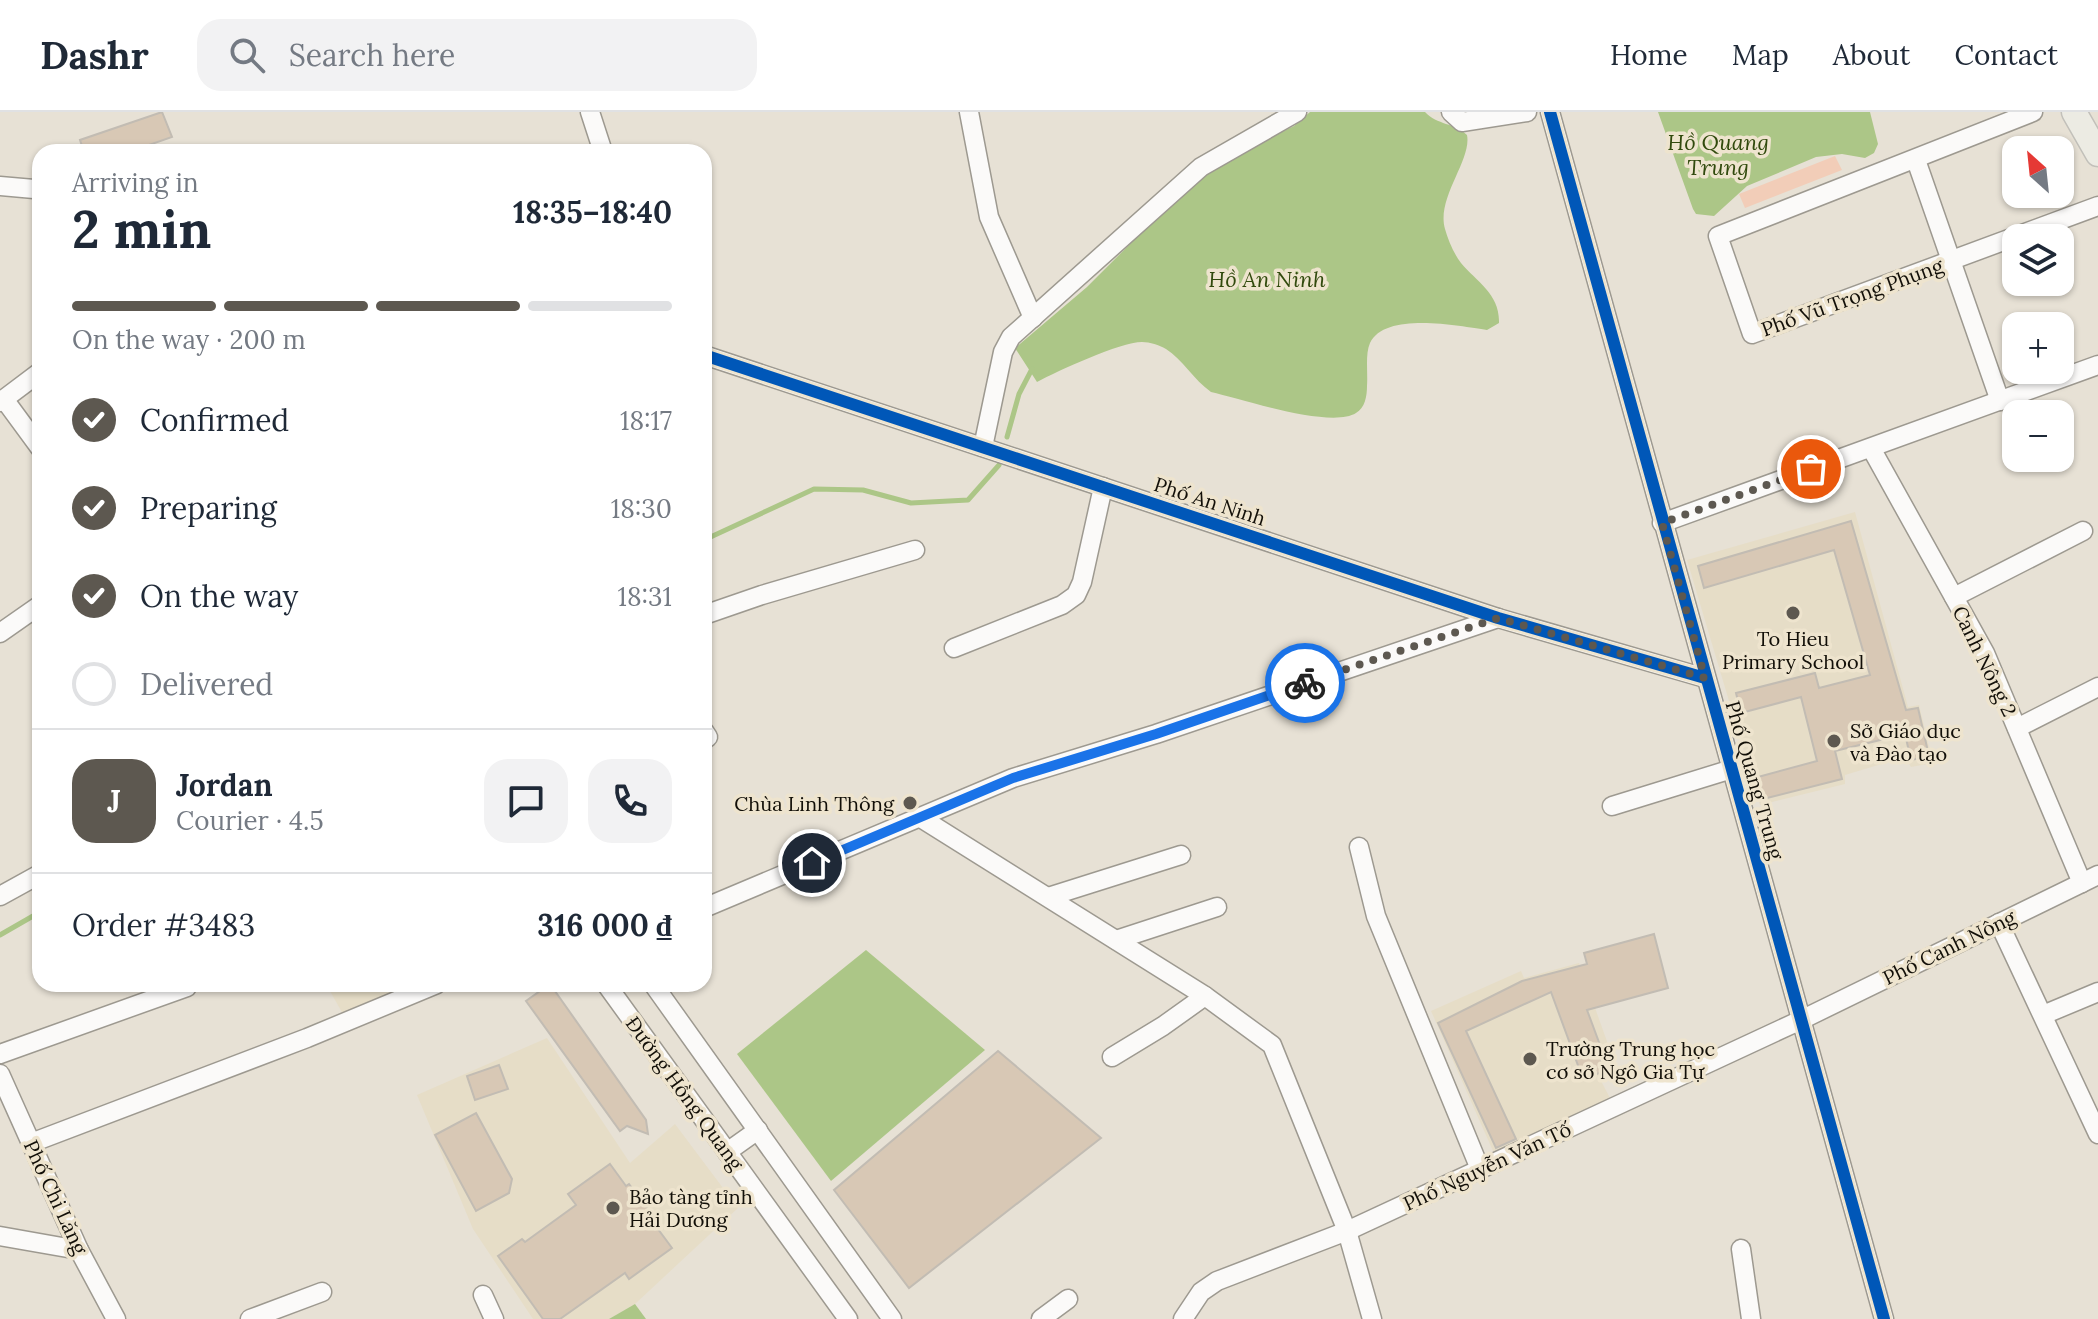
<!DOCTYPE html>
<html lang="en">
<head>
<meta charset="utf-8">
<style>
	:root { --surface:#fff; --page:#f2f2f3; --text:#1f2937; --muted:#747a83; --line:#e0e1e3; --accent:#5d5850 }
	body { margin:0; font-family:Lora,serif; background:var(--page); color:var(--text); height:100vh; display:flex; flex-direction:column; font-size:30px; white-space:nowrap }
	* { box-sizing:border-box; margin:0 }
	p { font-size:26px; color:var(--muted) }
	.icon { flex:none; width:44px; height:44px; fill:none; stroke:currentColor; stroke-width:2; stroke-linecap:round; stroke-linejoin:round }
	.map { position:relative; flex:1; overflow:hidden }
	.panel { position:absolute; left:32px; top:32px; width:680px; height:848px; display:flex; flex-direction:column; background:var(--surface); border-radius:24px; box-shadow:0 2px 6px #0004 }
	.panel>* { flex:none }
	.needle { width:52px; rotate:333deg }
	.tools { position:absolute; left:2002px; top:24px; display:grid; gap:16px }
	.tools a { display:grid; place-items:center; width:72px; height:72px; border-radius:16px; background:var(--surface); box-shadow:0 2px 6px #0004; font-size:40px }
	.pin { position:absolute; display:grid; place-items:center; width:68px; height:68px; color:#fff; margin:-34px; border:4px solid #fff; border-radius:50%; box-shadow:0 2px 8px #0007 }
	.courier { position:absolute; display:grid; place-items:center; width:80px; height:80px; margin:-40px; border:6px solid #1a73e8; border-radius:50%; background:#fff; color:#222; box-shadow:0 2px 10px #0007 }
	.summary em { font-style:normal; font-weight:800 }
	.summary div { display:flex; flex-direction:column-reverse }
	.summary { display:flex; align-items:center; justify-content:space-between; height:136px; padding:0 40px }
	h1 { font-size:52px; font-weight:800; line-height:60px }
	.bar { display:grid; grid-template-columns:repeat(4,1fr); gap:12px 8px; align-content:center; height:96px; padding:0 40px }
	.bar i { height:10px; border-radius:6px; background:var(--line) }
	.bar .on { background:var(--accent) }
	.bar p { grid-column:span 4 }
	.line { display:flex; align-items:center; gap:20px; padding:0 40px; border-top:2px solid var(--line) }
	.line div { flex:1 }
	.round { display:grid; place-items:center; flex:none; width:84px; height:84px; border-radius:24px; background:var(--page) }
	ol { padding:0 40px; list-style:none }
	li { display:flex; align-items:center; gap:24px; height:88px }
	li p { margin-inline-start:auto }
	li .icon { padding:8px; border-radius:50%; background:var(--accent); color:#fff; stroke-width:4 }
	li:last-child { color:var(--muted) }
	li i { width:44px; height:44px; border:4px solid var(--line); border-radius:50% }
	header { display:flex; align-items:center; gap:48px; box-sizing:border-box; height:112px; padding:0 40px; background:var(--surface); border-bottom:2px solid var(--line) }
	header strong { font-size:38px }
	nav { display:flex; gap:44px; margin-inline-start:auto; font-size:28px }
	.search { width:560px; height:72px; background:var(--page); display:flex; align-items:center; gap:20px; box-sizing:border-box; padding:0 28px; border-radius:24px; color:var(--muted); font-size:30px }
	.map>svg:first-child { display:block }
</style>
</head>
<body>
<header>
<strong>Dashr</strong>
<div class="search"><svg class="icon" aria-label="search" viewBox="0 0 24 24"><circle cx="10" cy="10" r="6"/><path d="M15 15l6 6"/></svg>Search here</div>
<nav><a>Home</a><a>Map</a><a>About</a><a>Contact</a></nav>
</header>
<div class="map">
<svg width="2098" height="1207" viewBox="0 0 2098 1207">
	<rect width="100%" height="100%" fill="#e7e1d5"/>
	<g fill="#e6ddc7">
		<polygon points="1855,400 1908,595 1919,593 1933,651 1911,655 1905,645 1845,663 1845,672 1760,693 1687,448"/>
		<polygon points="1579,851 1609,935 1603,937 1610,958 1599,965 1612,990 1497,1048 1431,899 1521,859 1524,866"/>
		<polygon points="326,872 417,872 343,902"/>
		<polygon points="547,926 630,1051 675,1012 738,1096 635,1192 609,1207 533,1207 473,1117 417,983"/>
	</g>
	<polygon fill="#f2cdb8" points="1835,44 1842,58 1745,96 1739,82"/>
	<g fill="#acc687">
		<path d="M1310 0H1425C1437 13 1455 11 1467 23 1472 48 1436 86 1445 117 1448 128 1454 142 1461 151 1477 170 1500 182 1499 211L1487 218C1460 214 1385 199 1370 231 1365 242 1368 261 1367 274 1367 284 1365 296 1356 301 1331 317 1242 287 1211 280 1194 268 1182 247 1166 237 1159 233 1150 230 1142 230 1120 230 1058 259 1037 270L1015 236 1087 175 1187 75 1224 48 1294 14Z"/>
		<polygon points="1658,0 1870,0 1878,32 1874,41 1865,46 1842,42 1816,45 1747,74 1714,104 1696,102 1693,97"/>
		<polygon points="866,838 985,938 831,1069 737,942"/>
		<polygon points="635,1192 646,1207 609,1207"/>
	</g>
	<g fill="none" stroke-linecap="round" stroke-linejoin="round">
		<g stroke="#acc687" stroke-width="5">
			<polyline points="1007,325 1019,282 1032,257"/>
			<polyline points="704,428 814,377 863,378 911,391 968,388 999,353"/>
			<polyline points="0,823 40,800"/>
		</g>
	</g>
	<g fill="#d8c8b5" stroke="#c2bcb3" stroke-width="2">
		<polygon points="162,0 172,25 129,40 84,40 80,28"/>
		<polygon points="1851,409 1906,598 1918,596 1929,644 1911,648 1905,622 1835,639 1842,667 1763,687 1758,665 1817,649 1801,585 1741,601 1736,581 1815,561 1819,576 1870,563 1834,438 1704,476 1698,454"/>
		<polygon points="1654,822 1668,876 1587,898 1600,933 1596,934 1605,959 1583,967 1551,880 1466,919 1516,1027 1496,1036 1438,911 1522,869 1587,852 1584,841"/>
		<polygon points="550,872 646,1008 648,1022 627,1014 620,1019 526,889"/>
		<polygon points="998,939 1101,1026 909,1176 834,1078"/>
		<polygon points="499,953 508,977 475,988 467,964"/>
		<polygon points="476,1001 512,1067 509,1081 476,1099 435,1023"/>
		<polygon points="610,1052 626,1074 629,1072 658,1111 655,1113 672,1136 629,1167 625,1161 560,1207 543,1207 498,1144 522,1127 525,1130 576,1093 568,1082"/>
	</g>
	<g fill="none" stroke-linecap="round" stroke-linejoin="round">
		<defs>
			<g id="minor">
				<polyline points="590,0 603,40"/>
				<polyline points="969,0 989,105 1033,206"/>
				<polyline points="1451,0 1462,10 1527,0"/>
				<polyline points="1550,0 1884,1207"/>
				<polyline points="2033,0 1718,124 1752,222 2098,94"/>
				<polyline points="1916,48 2000,289"/>
				<polyline points="0,74 34,77"/>
				<polyline points="704,243 1498,506 1705,566"/>
				<polyline points="4,287 40,336"/>
				<polyline points="0,290 40,260"/>
				<polyline points="983,335 1003,240 1011,225 1201,55 1297,0"/>
				<polyline points="1871,336 1985,541 2082,771"/>
				<polyline points="1662,411 2098,253"/>
				<polyline points="1954,485 2083,419"/>
				<polyline points="704,503 762,483 915,438"/>
				<polyline points="0,521 40,493"/>
				<polyline points="954,536 1062,493 1076,483 1082,470 1103,375"/>
				<polyline points="2017,616 2098,575"/>
				<polyline points="704,619 708,625 704,628"/>
				<polyline points="1612,694 1732,657"/>
				<polyline points="921,706 1205,884 1272,933 1347,1119 1372,1207"/>
				<polyline points="1359,735 1376,804 1480,1057"/>
				<polyline points="0,784 40,762"/>
				<polyline points="1048,785 1181,743"/>
				<polyline points="704,796 1013,666 1156,622 1498,506"/>
				<polyline points="1999,811 2098,1022"/>
				<polyline points="1116,828 1217,795"/>
				<polyline points="606,872 848,1207"/>
				<polyline points="653,872 892,1207"/>
				<polyline points="2043,903 2098,880"/>
				<polyline points="0,942 187,875"/>
				<polyline points="1112,945 1163,914 1205,884"/>
				<polyline points="0,962 79,1138 116,1207"/>
				<polyline points="31,1031 307,926 437,872"/>
				<polyline points="727,1040 758,1018"/>
				<polyline points="0,1124 79,1138"/>
				<polyline points="1741,1137 1751,1207"/>
				<polyline points="483,1183 494,1207"/>
				<polyline points="250,1207 322,1180"/>
				<polyline points="1041,1207 1068,1187"/>
				<polyline points="1183,1207 1201,1180 1217,1169 1347,1119 1801,908 2098,763"/>
			</g>
			<polyline id="major" points="2074,0 2098,42"/>
		</defs>
		<use href="#minor" stroke="#9d9990" stroke-width="21"/>
		<use href="#major" stroke="#c2c0ba" stroke-width="27"/>
		<use href="#minor" stroke="#fbfaf9" stroke-width="18"/>
		<use href="#major" stroke="#ecebe3" stroke-width="24"/>
		<defs>
			<g id="cycleway">
				<polyline points="1550,0 1884,1207"/>
				<polyline points="704,243 1498,506 1705,566"/>
			</g>
		</defs>
		<use href="#cycleway" stroke="#eee4ce" stroke-width="17"/>
		<use href="#cycleway" stroke="#0057b8" stroke-width="12"/>
	</g>
	<g fill="none" stroke-linecap="round" stroke-linejoin="round">
		<polyline stroke="#5d5850" stroke-width="8" stroke-dasharray="0 14.4" points="1305,571 1498,506 1705,566 1662,411 1811,357"/>
		<polyline stroke="#1a73e8" stroke-width="10" points="812,751 1013,666 1156,622 1305,571"/>
	</g>
	<g fill="#5d5850" stroke="#eee4ce" stroke-width="3">
		<circle cx="1793" cy="501" r="8"/>
		<circle cx="1834" cy="629" r="8"/>
		<circle cx="910" cy="691" r="8"/>
		<circle cx="1530" cy="947" r="8"/>
		<circle cx="613" cy="1096" r="8"/>
	</g>
	<g text-anchor="middle" dominant-baseline="central" stroke-width="7" stroke-linejoin="round" paint-order="stroke">
		<g font-size="20" fill="#120f08" stroke="#eee4ce">
			<text transform="translate(1852 185) rotate(-20)">Phố Vũ Trọng Phụng</text>
			<text transform="translate(1210 389) rotate(18)">Phố An Ninh</text>
			<text transform="translate(1985 549) rotate(64)">Canh Nông 2</text>
			<text transform="translate(1755 668) rotate(74)">Phố Quang Trung</text>
			<text transform="translate(1949 835) rotate(-26)">Phố Canh Nông</text>
			<text transform="translate(685 981) rotate(54)">Đường Hồng Quang</text>
			<text transform="translate(1487 1054) rotate(-25)">Phố Nguyễn Văn Tố</text>
			<text transform="translate(56 1085) rotate(65)">Phố Chi Lăng</text>
		</g>
		<g font-size="20" fill="#120f08" stroke="#eee4ce" text-anchor="start">
			<text x="1793" y="526" text-anchor="middle">To Hieu<tspan x="1793" dy="23">Primary School</tspan></text>
			<text x="1850" y="618">Sở Giáo dục<tspan x="1850" dy="23">và Đào tạo</tspan></text>
			<text x="894" y="691" text-anchor="end">Chùa Linh Thông</text>
			<text x="1546" y="936">Trường Trung học<tspan x="1546" dy="23">cơ sở Ngô Gia Tự</tspan></text>
			<text x="629" y="1084">Bảo tàng tỉnh<tspan x="629" dy="23">Hải Dương</tspan></text>
		</g>
		<g font-size="22" font-style="italic" fill="#314a0d" stroke="#eee4ce">
			<text x="1718" y="30">Hồ Quang<tspan x="1718" dy="25">Trung</tspan></text>
			<text x="1267" y="167">Hồ An Ninh</text>
		</g>
	</g>
</svg>
<div class="tools">
<a><svg class="needle" viewBox="-14 -14 28 28"><path d="M0-13l5 13h-10z" fill="#e53935"/><path d="M0 13l5-13h-10z" fill="#747a83"/></svg></a>
<a><svg class="icon" aria-label="layers" viewBox="0 0 24 24"><path d="M12 4l9 5-9 5-9-5zM3 14l9 5 9-5"/></svg></a>
<a>+</a>
<a>−</a>
</div>
<div class="pin" style="left:1811px;top:357px;background:#ea580c"><svg class="icon" aria-label="bag" viewBox="0 0 24 24"><path d="M5 8h14l-1 12H6zM9 8a3 3 0 0 1 6 0"/></svg></div>
<div class="pin" style="left:812px;top:751px;background:#1f2937"><svg class="icon" aria-label="home" viewBox="0 0 24 24"><path d="M3 11l9-7 9 7M6 9v11h12V9"/></svg></div>
<div class="courier" style="left:1305px;top:571px"><svg class="icon" aria-label="bike" viewBox="0 0 24 24"><circle cx="6" cy="16" r="4"/><circle cx="18" cy="16" r="4"/><path d="M6 16l4-8h5l3 8M10 8l3 8H6M13 5h3"/></svg></div>
<section class="panel">
<div class="summary"><div><h1>2 min</h1><p>Arriving in</p></div><em>18:35–18:40</em></div>
<div class="bar"><i class="on"></i><i class="on"></i><i class="on"></i><i></i><p>On the way · 200 m</p></div>
<ol>
<li><svg class="icon" aria-label="check" viewBox="0 0 24 24"><path d="M5 12l5 5 9-10"/></svg>Confirmed<p>18:17</p></li>
<li><svg class="icon" aria-label="check" viewBox="0 0 24 24"><path d="M5 12l5 5 9-10"/></svg>Preparing<p>18:30</p></li>
<li><svg class="icon" aria-label="check" viewBox="0 0 24 24"><path d="M5 12l5 5 9-10"/></svg>On the way<p>18:31</p></li>
<li><i></i>Delivered</li>
</ol>
<div class="line" style="height:144px"><b class="round" style="background:var(--accent);color:#fff">J</b><div><b>Jordan</b><p>Courier · 4.5</p></div><a class="round"><svg class="icon" aria-label="chat" viewBox="0 0 24 24"><path d="M4 5h16v11H9l-5 4z"/></svg></a><a class="round"><svg class="icon" aria-label="phone" viewBox="0 0 24 24"><path d="M5 4h4l2 5-3 2q2 4 5 5l2-3 5 2v4C11 20 4 13 5 4z"/></svg></a></div>
<div class="line" style="height:104px"><div>Order #3483</div><b>316 000 ₫</b></div>
</section>
</div>
</body>
</html>
